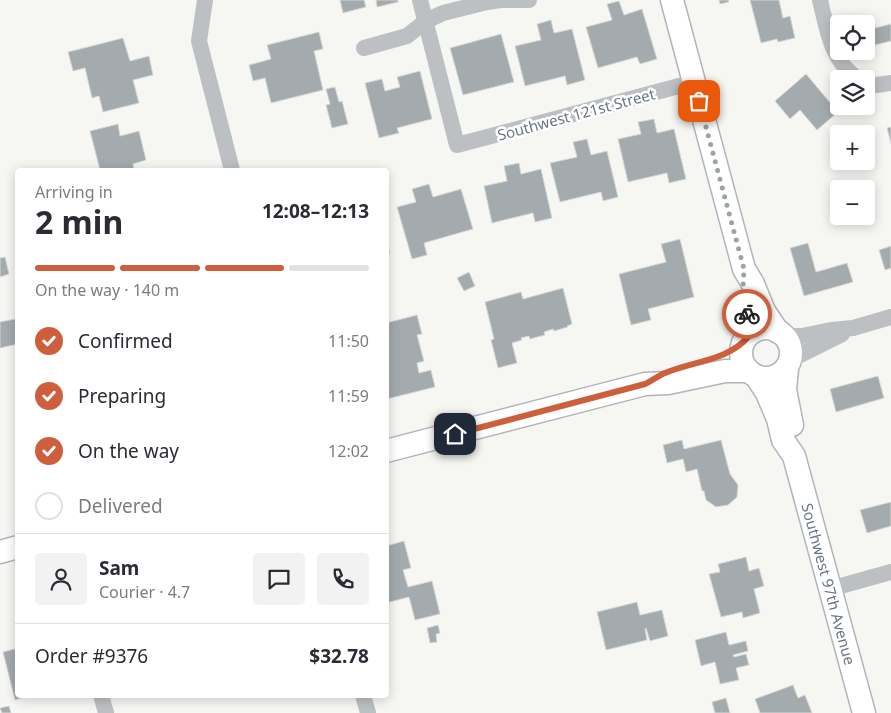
<!DOCTYPE html>
<html lang="en">
<head>
<meta charset="utf-8">
<style>
	:root { --surface:#fff; --page:#f2f2f3; --text:#2b2b33; --muted:#7c7c81; --line:#e1e1e2; --accent:#cd5f3d }
	body { margin:0; font-family:"Noto Sans",sans-serif; background:var(--page); color:var(--text); height:100vh; display:flex; flex-direction:column; font-size:19px; white-space:nowrap }
	* { box-sizing:border-box; margin:0 }
	p { font-size:16px; color:var(--muted) }
	.icon { flex:none; width:28px; height:28px; fill:none; stroke:currentColor; stroke-width:2; stroke-linecap:round; stroke-linejoin:round }
	.map { position:relative; flex:1; overflow:hidden }
	.side { position:absolute; left:15px; top:168px; width:374px; height:530px; display:flex; flex-direction:column; background:var(--surface); border-radius:5px; box-shadow:0 2px 12px #0003 }
	.side>* { flex:none }
	.buttons { position:absolute; left:830px; top:15px; display:grid; gap:10px }
	.buttons a { display:grid; place-items:center; width:45px; height:45px; border-radius:5px; background:var(--surface); box-shadow:0 2px 12px #0003; font-size:25px }
	.pin { position:absolute; display:grid; place-items:center; width:42px; height:42px; color:#fff; margin:-21px; border-radius:10px; box-shadow:0 2px 8px #0006 }
	.courier { position:absolute; display:grid; place-items:center; width:50px; height:50px; margin:-25px; border:4px solid #cd5f3d; border-radius:50%; background:#fff; color:#222; box-shadow:0 1px 6px #0007 }
	.headline em { font-style:normal; font-weight:700 }
	.headline div { display:flex; flex-direction:column-reverse }
	.headline { display:flex; align-items:center; justify-content:space-between; height:85px; padding:0 20px }
	h1 { font-size:32px; font-weight:700; line-height:38px }
	.bar { display:grid; grid-template-columns:repeat(4,1fr); gap:8px 5px; align-content:center; height:60px; padding:0 20px }
	.bar i { height:6px; border-radius:4px; background:var(--line) }
	.bar .on { background:var(--accent) }
	.bar p { grid-column:span 4 }
	.line { display:flex; align-items:center; gap:12px; padding:0 20px; border-top:1px solid var(--line) }
	.line div { flex:1 }
	.round { display:grid; place-items:center; flex:none; width:52px; height:52px; border-radius:5px; background:var(--page) }
	ol { padding:0 20px; list-style:none }
	li { display:flex; align-items:center; gap:15px; height:55px }
	li p { margin-inline-start:auto }
	li .icon { padding:5px; border-radius:50%; background:var(--accent); color:#fff; stroke-width:4 }
	li:last-child { color:var(--muted) }
	li i { width:28px; height:28px; border:2px solid var(--line); border-radius:50% }
	.map>svg:first-child { display:block }
</style>
</head>
<body>
<div class="map">
<svg width="891" height="713" viewBox="0 0 891 713">
	<rect width="100%" height="100%" fill="#f6f6f3"/>
	<g fill="#a4abaf" stroke="#d8d8d6">
		<polygon points="340,0 364,0 366,7 343,13"/>
		<polygon points="376,0 398,0 398,2 377,7"/>
		<polygon points="719,0 728,0 729,2 720,4"/>
		<polygon points="750,0 779,0 783,18 790,16 795,38 778,42 777,39 761,43"/>
		<polygon points="619,1 624,15 642,9 657,59 640,64 637,57 598,68 586,27 612,20 607,4"/>
		<polygon points="551,20 554,33 572,29 585,80 567,85 565,76 525,86 515,46 541,40 537,24"/>
		<polygon points="891,24 891,41 875,45 871,29"/>
		<polygon points="319,32 323,49 314,51 323,90 271,103 265,78 253,81 249,65 271,59 267,45"/>
		<polygon points="501,34 514,82 463,95 450,48"/>
		<polygon points="123,38 130,61 149,56 153,75 133,80 139,103 103,112 99,96 92,98 85,68 73,71 68,52"/>
		<polygon points="420,71 432,119 397,128 399,133 379,138 365,83 382,79 385,91 400,87 397,77"/>
		<polygon points="806,74 838,112 817,130 800,110 790,119 775,101"/>
		<polygon points="335,87 339,102 342,101 348,124 332,128 326,105 330,104 326,89"/>
		<polygon points="654,119 657,133 674,129 686,179 669,183 667,173 628,182 618,139 641,134 638,122"/>
		<polygon points="118,124 120,136 139,131 146,160 133,164 134,170 100,170 90,131"/>
		<polygon points="891,127 891,144 887,128"/>
		<polygon points="587,139 591,155 607,151 618,197 603,201 601,192 560,202 550,163 577,157 573,142"/>
		<polygon points="519,163 521,174 541,169 552,218 535,222 533,213 492,223 484,186 507,181 504,166"/>
		<polygon points="429,184 433,197 461,189 473,229 424,243 427,255 412,259 397,207 416,202 412,189"/>
		<polygon points="386,238 390,253 386,254"/>
		<polygon points="680,239 694,297 648,309 651,320 631,325 619,274 666,262 661,244"/>
		<polygon points="808,243 816,272 847,263 853,282 804,296 790,248"/>
		<polygon points="891,246 891,268 885,270 879,250"/>
		<polygon points="5,257 9,274 0,277 0,258"/>
		<polygon points="469,272 475,286 464,291 457,278"/>
		<polygon points="563,288 572,324 567,326 568,327 554,331 553,329 544,332 545,335 530,339 529,336 521,338 522,340 512,343 517,363 498,368 491,340 494,339 485,302 521,292 523,299"/>
		<polygon points="417,315 422,334 417,335 424,361 417,363 419,373 431,370 435,387 387,399 386,323"/>
		<polygon points="15,319 18,331 18,344 0,348 0,322"/>
		<polygon points="878,376 884,398 836,412 830,389"/>
		<polygon points="682,440 684,449 721,440 730,474 738,485 737,497 728,505 716,507 706,500 704,491 702,491 697,469 686,472 683,459 667,463 663,445"/>
		<polygon points="891,502 891,526 867,533 860,510"/>
		<polygon points="404,541 411,568 403,570 408,587 432,581 440,614 415,620 409,597 386,603 386,546"/>
		<polygon points="746,557 749,571 759,568 764,586 754,589 760,613 743,618 742,612 721,617 709,574 720,572 718,564"/>
		<polygon points="637,602 640,615 662,610 668,636 650,641 646,628 645,629 647,640 606,650 597,612"/>
		<polygon points="438,625 440,633 436,634 437,642 430,643 427,628"/>
		<polygon points="726,632 729,645 746,641 748,651 733,655 734,657 746,654 749,665 736,668 739,680 720,684 715,662 701,666 695,640"/>
		<polygon points="18,648 18,695 31,695 15,700 3,652"/>
		<polygon points="793,685 798,698 805,695 812,713 760,713 755,699"/>
		<polygon points="726,698 730,713 715,713 712,702"/>
		<polygon points="9,706 11,713 2,713 0,708"/>
	</g>
	<g fill="none" stroke-linecap="round" stroke-linejoin="round">
		<defs>
			<g id="secondary">
				<polyline points="672,0 744,269 753,284 764,311 778,332"/>
				<circle cx="766" cy="353" r="25"/>
				<polyline points="787,368 785,390 792,425"/>
				<path id="s1" d="M756 376 767 393 778 419 783 440 794 456 864 713"/>
				<polyline points="386,451 645,384 668,383 725,371 749,371"/>
				<polyline points="0,552 18,547"/>
			</g>
		</defs>
		<use href="#secondary" stroke="#b1b5b9" stroke-width="25"/>
		<g stroke="#bcc0c2" stroke-width="16">
			<polyline points="205,0 199,41 232,170"/>
			<polyline points="420,0 457,145 694,82"/>
			<polyline points="503,0 529,0"/>
			<path d="M820 0C827 29 831 61 858 79"/>
			<polyline points="364,48 407,36 426,21 443,13 487,2 501,0"/>
			<polyline points="866,83 877,85 891,83"/>
			<polyline points="784,336 802,336 831,330 853,328 891,317"/>
			<polyline points="790,360 842,334"/>
			<polyline points="830,589 891,572"/>
			<polyline points="101,695 106,713"/>
			<polyline points="363,695 368,713"/>
		</g>
		<use href="#secondary" stroke="#fff" stroke-width="22"/>
	</g>
	<g fill="none" stroke-linecap="round" stroke-linejoin="round">
		<polyline stroke="#9aa3a8" stroke-width="5" stroke-dasharray="0 9" points="699,101 744,269 743,288 747,314"/>
		<path stroke="#cd5f3d" stroke-width="6" d="M455 434 645 384C651 381 658 376 665 373 693 361 728 361 749 336L747 314"/>
	</g>
	<g text-anchor="middle" dominant-baseline="central" stroke-width="5" stroke-linejoin="round" paint-order="stroke">
		<g font-size="15" fill="#697680" stroke="#fff">
			<text transform="translate(576 114) rotate(-15)">Southwest 121st Street</text>
			<text stroke="none"><textPath href="#s1" startOffset="222">Southwest 97th Avenue</textPath></text>
		</g>
	</g>
</svg>
<div class="buttons">
<a><svg class="icon" aria-label="locate" viewBox="0 0 24 24"><circle cx="12" cy="12" r="6"/><path d="M12 2v4M12 18v4M2 12h4M18 12h4"/></svg></a>
<a><svg class="icon" aria-label="layers" viewBox="0 0 24 24"><path d="M12 4l9 5-9 5-9-5zM3 14l9 5 9-5"/></svg></a>
<a>+</a>
<a>−</a>
</div>
<div class="pin" style="left:699px;top:101px;background:#ea580c"><svg class="icon" aria-label="bag" viewBox="0 0 24 24"><path d="M5 8h14l-1 12H6zM9 8a3 3 0 0 1 6 0"/></svg></div>
<div class="pin" style="left:455px;top:434px;background:#1f2937"><svg class="icon" aria-label="home" viewBox="0 0 24 24"><path d="M3 11l9-7 9 7M6 9v11h12V9"/></svg></div>
<div class="courier" style="left:747px;top:314px"><svg class="icon" aria-label="bike" viewBox="0 0 24 24"><circle cx="6" cy="16" r="4"/><circle cx="18" cy="16" r="4"/><path d="M6 16l4-8h5l3 8M10 8l3 8H6M13 5h3"/></svg></div>
<section class="side">
<div class="headline"><div><h1>2 min</h1><p>Arriving in</p></div><em>12:08–12:13</em></div>
<div class="bar"><i class="on"></i><i class="on"></i><i class="on"></i><i></i><p>On the way · 140 m</p></div>
<ol>
<li><svg class="icon" aria-label="check" viewBox="0 0 24 24"><path d="M5 12l5 5 9-10"/></svg>Confirmed<p>11:50</p></li>
<li><svg class="icon" aria-label="check" viewBox="0 0 24 24"><path d="M5 12l5 5 9-10"/></svg>Preparing<p>11:59</p></li>
<li><svg class="icon" aria-label="check" viewBox="0 0 24 24"><path d="M5 12l5 5 9-10"/></svg>On the way<p>12:02</p></li>
<li><i></i>Delivered</li>
</ol>
<div class="line" style="height:90px"><a class="round"><svg class="icon" aria-label="person" viewBox="0 0 24 24"><circle cx="12" cy="8" r="4"/><path d="M4 21q1-7 8-7t8 7"/></svg></a><div><b>Sam</b><p>Courier · 4.7</p></div><a class="round"><svg class="icon" aria-label="chat" viewBox="0 0 24 24"><path d="M4 5h16v11H9l-5 4z"/></svg></a><a class="round"><svg class="icon" aria-label="phone" viewBox="0 0 24 24"><path d="M5 4h4l2 5-3 2q2 4 5 5l2-3 5 2v4C11 20 4 13 5 4z"/></svg></a></div>
<div class="line" style="height:65px"><div>Order #9376</div><b>$32.78</b></div>
</section>
</div>
</body>
</html>
